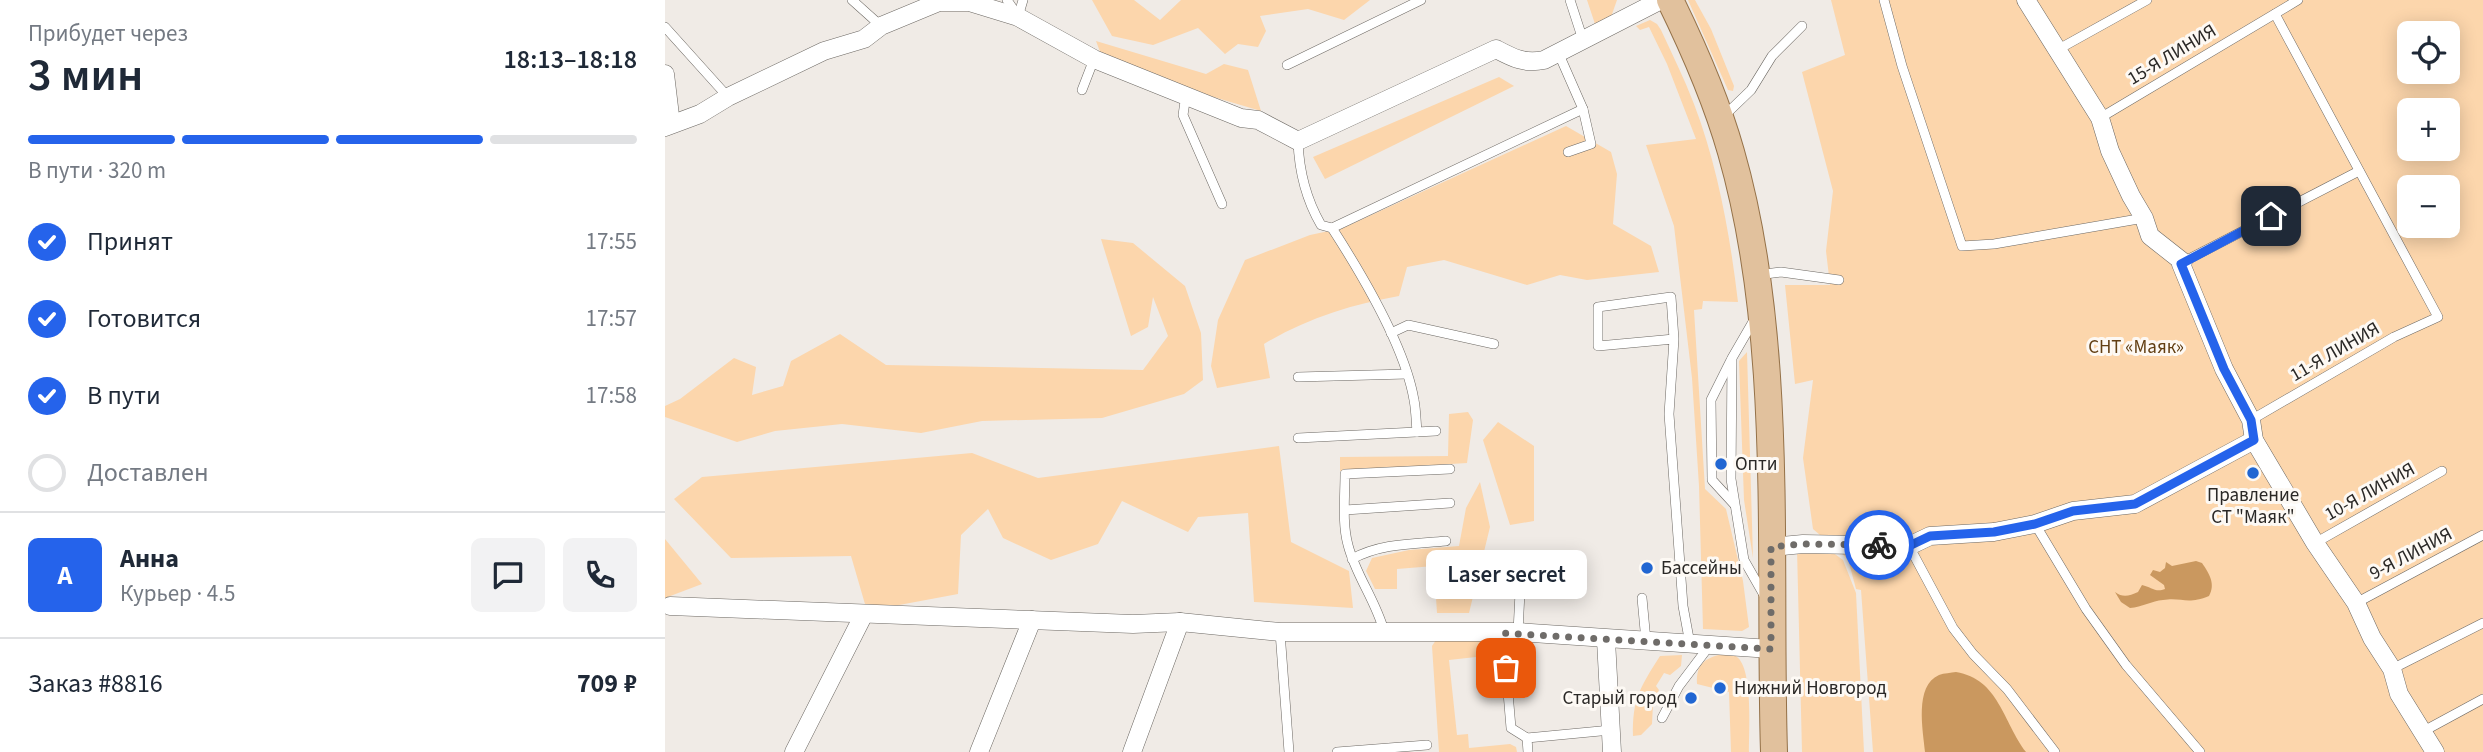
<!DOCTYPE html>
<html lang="ru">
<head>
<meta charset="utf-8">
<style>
	:root { --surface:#fff; --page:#f2f2f3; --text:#1f2937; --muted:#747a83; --line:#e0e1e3; --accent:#2563eb }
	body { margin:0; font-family:"Source Sans 3",sans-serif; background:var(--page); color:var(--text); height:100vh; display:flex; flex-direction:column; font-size:26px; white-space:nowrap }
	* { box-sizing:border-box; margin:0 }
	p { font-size:23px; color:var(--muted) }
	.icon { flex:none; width:38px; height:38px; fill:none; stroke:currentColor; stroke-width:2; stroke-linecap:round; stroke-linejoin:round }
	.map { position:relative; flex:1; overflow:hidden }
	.sheet { display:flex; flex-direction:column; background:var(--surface); width:665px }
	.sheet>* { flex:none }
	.tools { position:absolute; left:1732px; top:21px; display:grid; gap:14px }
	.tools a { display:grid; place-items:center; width:63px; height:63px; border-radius:10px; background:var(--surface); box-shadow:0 4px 18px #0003; font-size:35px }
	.pin { position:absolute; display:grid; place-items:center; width:60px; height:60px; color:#fff; margin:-30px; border-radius:14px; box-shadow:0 4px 10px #0006 }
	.courier { position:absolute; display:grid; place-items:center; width:70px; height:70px; margin:-35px; border:5px solid #2563eb; border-radius:50%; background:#fff; color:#222; box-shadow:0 2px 9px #0007 }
	.bubble { position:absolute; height:49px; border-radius:10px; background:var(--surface); box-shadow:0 4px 18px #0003; font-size:23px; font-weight:600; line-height:49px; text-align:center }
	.headline em { font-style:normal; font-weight:600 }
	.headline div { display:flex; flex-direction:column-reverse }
	.headline { display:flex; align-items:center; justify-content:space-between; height:119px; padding:0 28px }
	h1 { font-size:46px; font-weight:600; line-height:52px }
	.bar { display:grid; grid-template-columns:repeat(4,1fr); gap:10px 7px; align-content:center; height:84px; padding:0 28px }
	.bar i { height:9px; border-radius:5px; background:var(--line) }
	.bar .on { background:var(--accent) }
	.bar p { grid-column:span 4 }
	.line { display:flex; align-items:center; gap:18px; padding:0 28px; border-top:2px solid var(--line) }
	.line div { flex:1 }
	.round { display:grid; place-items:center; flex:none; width:74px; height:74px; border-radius:10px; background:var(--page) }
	ol { padding:0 28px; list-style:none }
	li { display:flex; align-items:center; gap:21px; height:77px }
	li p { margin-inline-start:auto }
	li .icon { padding:7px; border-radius:50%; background:var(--accent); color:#fff; stroke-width:4 }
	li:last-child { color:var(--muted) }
	li i { width:38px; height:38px; border:4px solid var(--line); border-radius:50% }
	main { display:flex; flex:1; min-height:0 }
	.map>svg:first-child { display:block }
</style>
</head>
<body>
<main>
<section class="sheet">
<div class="headline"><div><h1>3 мин</h1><p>Прибудет через</p></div><em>18:13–18:18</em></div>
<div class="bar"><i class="on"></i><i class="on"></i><i class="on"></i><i></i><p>В пути · 320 m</p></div>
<ol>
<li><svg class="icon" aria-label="check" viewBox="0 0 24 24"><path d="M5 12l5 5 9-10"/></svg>Принят<p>17:55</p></li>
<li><svg class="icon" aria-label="check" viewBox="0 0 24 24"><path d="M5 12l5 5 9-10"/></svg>Готовится<p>17:57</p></li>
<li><svg class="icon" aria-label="check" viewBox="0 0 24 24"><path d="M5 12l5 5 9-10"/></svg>В пути<p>17:58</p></li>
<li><i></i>Доставлен</li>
</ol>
<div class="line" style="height:126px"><b class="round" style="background:var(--accent);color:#fff">А</b><div><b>Анна</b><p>Курьер · 4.5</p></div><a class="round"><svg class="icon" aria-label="chat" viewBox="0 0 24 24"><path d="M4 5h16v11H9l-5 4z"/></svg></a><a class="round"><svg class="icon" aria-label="phone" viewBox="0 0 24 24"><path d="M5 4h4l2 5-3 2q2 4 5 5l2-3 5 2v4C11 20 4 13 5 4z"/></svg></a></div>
<div class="line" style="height:91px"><div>Заказ #8816</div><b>709 ₽</b></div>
</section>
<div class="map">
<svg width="1818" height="752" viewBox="0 0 1818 752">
	<rect width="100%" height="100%" fill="#f0ebe6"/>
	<g fill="#fcd6ac" fill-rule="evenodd">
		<polygon points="427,0 469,0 495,20 516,0 705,0 679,20 643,9 595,16 601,31 593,47 573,44 560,54 533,28 488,45 447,36"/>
		<polygon points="922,0 952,0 946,17 931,27"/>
		<polygon points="1023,0 1030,0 1046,29 1069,86 1068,91 1063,90"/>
		<path d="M1166 0H1818V752H1208L1196 590 1191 589 1183 559 1148 529 1138 458 1148 380 1130 384 1120 285H1165L1161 251 1168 191 1137 72 1180 55ZM1745 33H1783V72H1745ZM1745 110H1783V149H1745ZM1745 187H1783V226H1745Z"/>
		<path d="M985 20 992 24 996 30C1007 54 1019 78 1029 104 1053 167 1065 235 1073 302L1038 301 1037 309 1029 310 1040 489 1061 509 1078 581 1084 627 1077 631 1038 629 1034 486 1027 378 1009 226 981 145 1031 139 1002 64 984 27 975 30 971 26Z"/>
		<polygon points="431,41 541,74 559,64 583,70 596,111 535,93 437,57"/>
		<polygon points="834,77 849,86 660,179 648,157"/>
		<path d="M901 126 946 152 952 174 948 224 986 246 994 272 922 280 895 275 862 285 779 260 742 267 734 296C688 304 640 319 599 344L605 378 552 388 546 366 553 320 580 260 645 235 678 228Z"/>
		<polygon points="436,239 468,243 520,286 536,333 538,380 519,394 437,418 317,421 256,433 177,424 110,431 72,442 0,417 0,406 15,399 69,358 91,367 87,395 118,386 126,361 175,334 221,365 478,370 503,336 488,297 483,327 466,336"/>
		<polygon points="1082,352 1088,558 1079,500 1074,361"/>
		<polygon points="803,412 808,420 802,463 675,471 675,457 783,456 784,414"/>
		<polygon points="833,422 869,446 869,521 845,525 818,440"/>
		<polygon points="614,446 626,542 684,571 688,608 589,602 583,513 533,517 523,532 457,501 433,544 386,560 338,538 323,509 296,535 293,594 202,611 186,556 66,558 9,499 37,477 307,453 373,478"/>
		<polygon points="815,482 825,527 804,613 772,613 769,566 732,569 732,589 710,589 701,571 707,558 744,550 794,546 801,508"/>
		<polygon points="0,539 37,584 0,598"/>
		<polygon points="1132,549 1163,549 1178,560 1191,593 1199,752 1137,752"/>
		<polygon points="771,640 824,640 827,644 829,655 784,660 792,735 803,734 804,748 845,744 851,747 852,752 774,752 767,646"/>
		<path d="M1061 653C1064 654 1069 654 1072 657 1088 669 1084 732 1084 752H1066L1064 692 1032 684C1031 662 1041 658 1061 653Z"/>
		<path d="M1017 655 1016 666 1005 675 999 673 991 686 994 690 988 704 987 724 976 735 968 736C967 699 976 686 995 656Z"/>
	</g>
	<g fill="#ca985f">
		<path d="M1531 561 1537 563C1544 573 1551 584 1544 596 1522 605 1517 597 1498 600 1487 601 1477 607 1465 608L1456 602 1450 592C1458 598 1464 596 1473 592L1477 585C1486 587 1491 593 1500 589L1499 585 1485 575 1488 570 1495 572 1500 568 1501 562 1507 566Z"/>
		<path d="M1291 672C1334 679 1338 722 1361 752H1260C1258 730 1249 686 1274 675 1279 673 1286 673 1291 672Z"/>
	</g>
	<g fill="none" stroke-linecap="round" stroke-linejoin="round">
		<defs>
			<g id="service">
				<polyline points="187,0 216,26"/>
				<polyline points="342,0 353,16"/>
				<polyline points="905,0 918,40"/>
				<polyline points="1219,0 1237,66 1297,246 1329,244 1479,218"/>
				<polyline points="353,17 358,0"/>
				<polyline points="0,27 63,97"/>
				<polyline points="1392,50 1482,0"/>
				<polyline points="622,65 756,0"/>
				<polyline points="417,90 429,59"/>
				<polyline points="521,95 518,115 557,204"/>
				<polyline points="1059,116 1086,90 1107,56 1137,26"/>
				<polyline points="1435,118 1633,0"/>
				<path d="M633 141C634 171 641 199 656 225L667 228 918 109 893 52"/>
				<polyline points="903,152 926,144 918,109"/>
				<path d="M667 228C696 273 740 347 749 400 751 410 751 421 752 432"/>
				<polyline points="1518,262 1694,171"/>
				<polyline points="1092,275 1116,272 1174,280"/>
				<polyline points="1089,320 1067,358 1066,479 1079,560 1099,595"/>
				<polyline points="726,333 743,325 829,344"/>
				<polyline points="1009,339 933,346 933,307 1006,297 1009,339 1004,414 1018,606 1025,644"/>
				<polyline points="1066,360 1046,400 1047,480 1069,504"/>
				<polyline points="633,377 742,374"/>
				<polyline points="1586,420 1729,337 1773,317 1610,14"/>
				<polyline points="633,438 771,431"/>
				<polyline points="680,510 785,503"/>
				<polyline points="1370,524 1421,609 1461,665 1535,752"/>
				<polyline points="1650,543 1777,471"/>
				<polyline points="1244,546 1288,628 1308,654 1342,689 1390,752"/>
				<path d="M687 559C716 543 749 544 781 541"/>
				<polyline points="977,598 981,641"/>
				<polyline points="1691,603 1818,535"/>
				<path d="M719 631C710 599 691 576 683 545 677 523 680 497 680 474L785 469"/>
				<polyline points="615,632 624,752"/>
				<polyline points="853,632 856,572"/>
				<polyline points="838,633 846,728 862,738 946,730"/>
				<polyline points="1727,669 1818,623"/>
				<polyline points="997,718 1014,686 1045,645"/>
				<polyline points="1757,732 1818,699"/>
				<polyline points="862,738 863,752"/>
				<polyline points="672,752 762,745"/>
			</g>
			<g id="minor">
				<polyline points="1361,0 1435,118 1445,151 1466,196 1479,218 1485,236 1518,262 1516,264 1559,369 1586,420 1589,440 1650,543 1691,603 1707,638 1727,669 1734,694 1770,752"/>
				<polyline points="0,74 6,124"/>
				<path d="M0 127 35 114 63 97 159 51 199 39 216 26 274 2H304L353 17 429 59 576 118 593 120 633 141 831 49C848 58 859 64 879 60L996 0"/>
				<polyline points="1106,547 1138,544 1244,546 1265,536 1329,532 1370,524 1408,511 1470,504 1589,440"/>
				<polyline points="5,606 468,624 515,622 615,632 853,632 1106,649"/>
				<polyline points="941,640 947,752"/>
				<polyline points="129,752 199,614"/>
				<polyline points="314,752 367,620"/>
				<polyline points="467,752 515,622"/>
			</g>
			<path id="primary" d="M1005 0C1029 49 1051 99 1066 152 1120 339 1103 558 1109 752"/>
		</defs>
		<use href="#service" stroke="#6c6863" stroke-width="10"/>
		<use href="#minor" stroke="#6c6863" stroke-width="19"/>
		<use href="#primary" stroke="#947148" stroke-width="28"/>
		<use href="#service" stroke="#fff" stroke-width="9"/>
		<use href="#minor" stroke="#fff" stroke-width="18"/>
		<use href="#primary" stroke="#e1c19d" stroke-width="26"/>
	</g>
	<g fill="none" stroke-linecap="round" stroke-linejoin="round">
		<polyline stroke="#6f6c69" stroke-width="7" stroke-dasharray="0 12.6" points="841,668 838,633 1106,649 1106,547 1138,544 1214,545"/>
		<polyline stroke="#2563eb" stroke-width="9" points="1214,545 1244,546 1265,536 1329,532 1370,524 1408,511 1470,504 1589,440 1586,420 1559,369 1516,264 1606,216"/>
	</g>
	<g fill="#2166d2" stroke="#fdf9f4" stroke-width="2.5">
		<circle cx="1056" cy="464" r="7"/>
		<circle cx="1588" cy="473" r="7"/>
		<circle cx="982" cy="568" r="7"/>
		<circle cx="1055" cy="688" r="7"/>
		<circle cx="1026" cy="698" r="7"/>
	</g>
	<g text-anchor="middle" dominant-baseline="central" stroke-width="6" stroke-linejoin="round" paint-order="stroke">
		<g font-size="19" fill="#2a2826" stroke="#fdf9f4">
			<text transform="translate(1507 55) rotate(-31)">15-Я ЛИНИЯ</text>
			<text transform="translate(1670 352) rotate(-30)">11-Я ЛИНИЯ</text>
			<text transform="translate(1705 492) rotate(-29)">10-Я ЛИНИЯ</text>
			<text transform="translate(1746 554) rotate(-28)">9-Я ЛИНИЯ</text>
		</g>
		<g font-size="19" fill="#623f13" stroke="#fdf9f4">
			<text x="1471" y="347">СНТ «Маяк»</text>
		</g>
		<g font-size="19" fill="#2a2826" stroke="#fdf9f4" text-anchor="start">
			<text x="1070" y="464">Опти</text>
			<text x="1588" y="495" text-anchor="middle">Правление<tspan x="1588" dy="22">СТ "Маяк"</tspan></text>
			<text x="996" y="568">Бассейны</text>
			<text x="1069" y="688">Нижний Новгород</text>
			<text x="1012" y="698" text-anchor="end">Старый город</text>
		</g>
	</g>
</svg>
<div class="tools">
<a><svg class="icon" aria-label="locate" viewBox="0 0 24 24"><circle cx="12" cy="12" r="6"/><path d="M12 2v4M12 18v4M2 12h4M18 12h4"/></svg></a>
<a>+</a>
<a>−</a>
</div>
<div class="pin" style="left:841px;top:668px;background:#ea580c"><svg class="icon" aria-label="bag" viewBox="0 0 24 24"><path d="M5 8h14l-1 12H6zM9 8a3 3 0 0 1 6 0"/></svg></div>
<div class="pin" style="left:1606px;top:216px;background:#1f2937"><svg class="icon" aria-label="home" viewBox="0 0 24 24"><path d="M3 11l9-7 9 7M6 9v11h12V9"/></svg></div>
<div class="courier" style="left:1214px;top:545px"><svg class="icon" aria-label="bike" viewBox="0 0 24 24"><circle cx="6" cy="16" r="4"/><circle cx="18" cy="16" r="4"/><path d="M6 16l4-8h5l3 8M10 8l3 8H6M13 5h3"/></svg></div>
<div class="bubble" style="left:761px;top:550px;width:161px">Laser secret</div>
</div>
</main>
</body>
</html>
